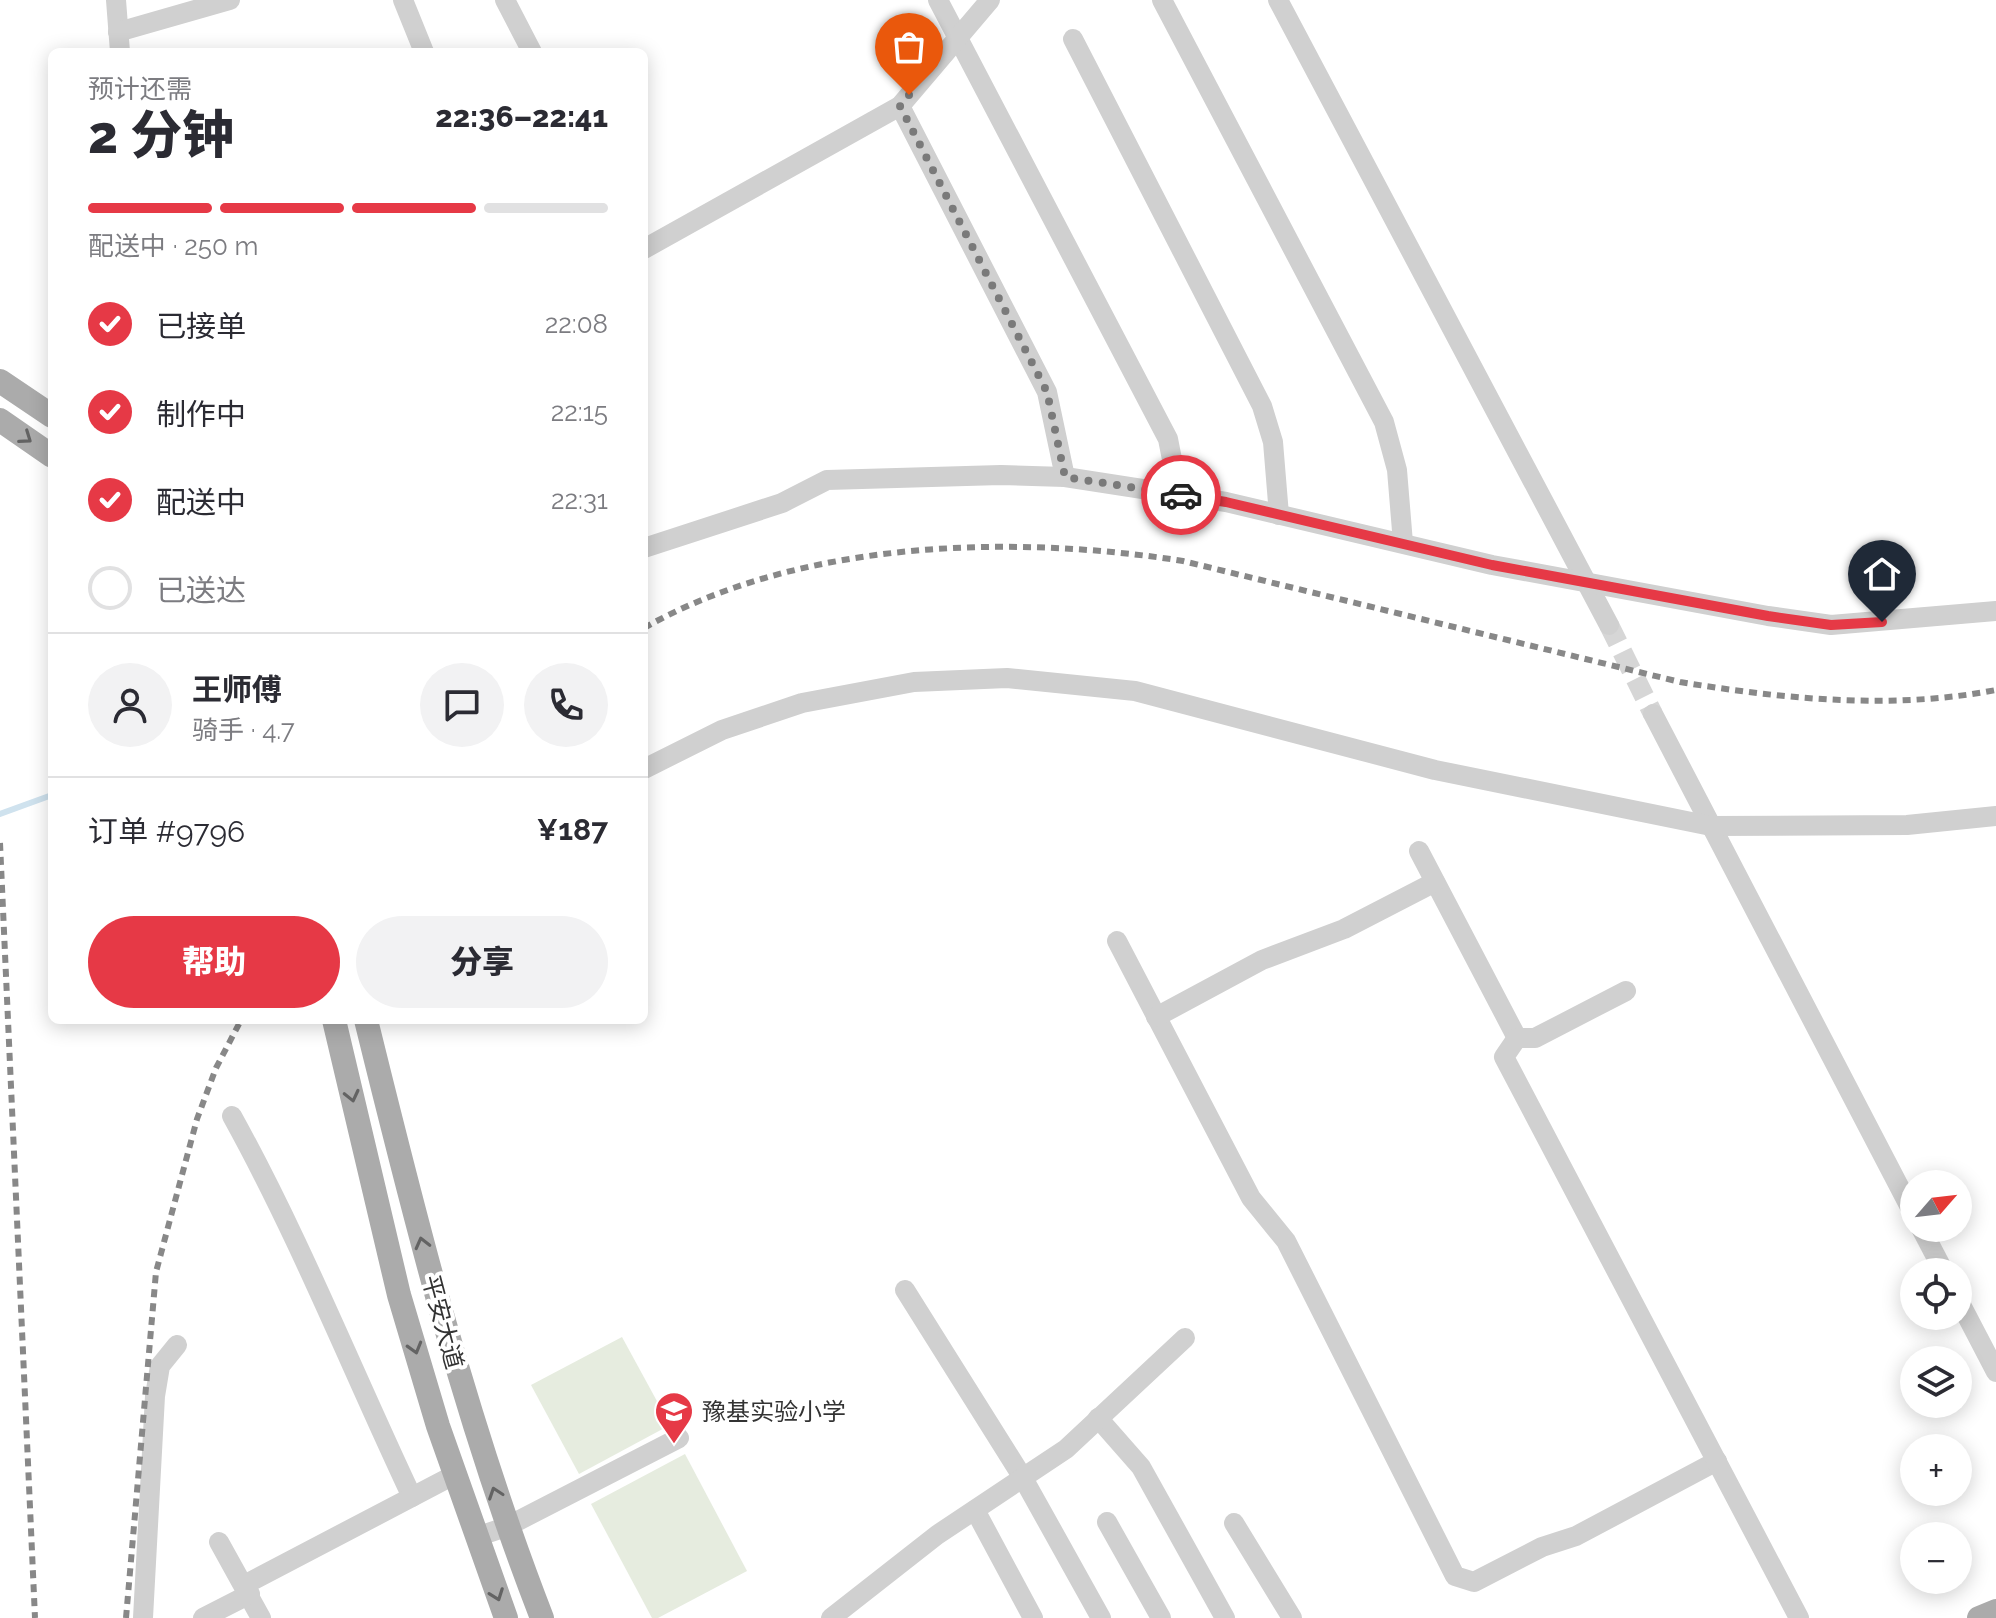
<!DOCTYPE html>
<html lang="zh">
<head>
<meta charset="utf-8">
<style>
	:root { --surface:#fff; --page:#f2f2f3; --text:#2b2b33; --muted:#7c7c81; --line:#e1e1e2; --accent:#e63946 }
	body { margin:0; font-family:Raleway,"Noto Sans SC",sans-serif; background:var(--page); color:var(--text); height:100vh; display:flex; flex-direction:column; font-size:30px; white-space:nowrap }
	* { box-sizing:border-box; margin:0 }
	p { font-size:26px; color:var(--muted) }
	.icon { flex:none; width:44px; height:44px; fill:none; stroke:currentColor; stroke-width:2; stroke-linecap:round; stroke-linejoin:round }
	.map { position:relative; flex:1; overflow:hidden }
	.drawer { position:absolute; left:48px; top:48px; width:600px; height:976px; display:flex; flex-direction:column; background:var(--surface); border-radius:12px; box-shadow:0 4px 20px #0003 }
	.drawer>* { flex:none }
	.needle { width:52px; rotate:62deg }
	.buttons { position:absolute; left:1900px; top:1170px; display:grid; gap:16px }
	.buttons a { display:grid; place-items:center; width:72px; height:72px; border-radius:50%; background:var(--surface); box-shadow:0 4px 20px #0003; font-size:40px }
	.pin { position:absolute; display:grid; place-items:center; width:68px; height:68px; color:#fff; margin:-82px -34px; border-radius:50% 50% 50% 0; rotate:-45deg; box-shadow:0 0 8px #0007 }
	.pin .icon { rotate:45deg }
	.courier { position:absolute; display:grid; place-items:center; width:80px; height:80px; margin:-40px; border:6px solid #e63946; border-radius:50%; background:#fff; color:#222; box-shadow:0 2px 10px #0007 }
	.head em { font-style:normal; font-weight:800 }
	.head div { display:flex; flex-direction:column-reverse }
	.head { display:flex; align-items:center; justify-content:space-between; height:136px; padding:0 40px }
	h1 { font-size:52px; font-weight:800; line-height:60px }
	.bar { display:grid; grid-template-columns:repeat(4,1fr); gap:12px 8px; align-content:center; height:96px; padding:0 40px }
	.bar i { height:10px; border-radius:6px; background:var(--line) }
	.bar .selected { background:var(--accent) }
	.bar p { grid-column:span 4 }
	.line { display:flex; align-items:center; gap:20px; padding:0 40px; border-top:2px solid var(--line) }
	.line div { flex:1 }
	.round { display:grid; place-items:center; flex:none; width:84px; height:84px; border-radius:42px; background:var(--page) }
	ol { padding:0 40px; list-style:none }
	li { display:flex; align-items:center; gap:24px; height:88px }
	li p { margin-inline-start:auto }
	li .icon { padding:8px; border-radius:50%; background:var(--accent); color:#fff; stroke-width:4 }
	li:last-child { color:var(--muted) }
	li i { width:44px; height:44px; border:4px solid var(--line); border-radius:50% }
	.button { display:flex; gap:16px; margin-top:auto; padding:16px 40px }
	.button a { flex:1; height:92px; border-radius:48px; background:var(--accent); color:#fff; font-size:32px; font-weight:800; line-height:92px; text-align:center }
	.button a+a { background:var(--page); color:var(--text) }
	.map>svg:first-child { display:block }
</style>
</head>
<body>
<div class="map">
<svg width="1996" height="1618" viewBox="0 0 1996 1618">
	<rect width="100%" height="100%" fill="#fff"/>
	<g fill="#e6ecdf">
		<polygon points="622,1337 670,1425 579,1474 531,1385"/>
		<polygon points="685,1454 747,1571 658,1618 652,1618 591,1504"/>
	</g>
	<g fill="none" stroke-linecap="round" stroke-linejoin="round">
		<polyline stroke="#cfe2ee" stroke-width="6" points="0,814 52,795"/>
		<polyline stroke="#d6d6d6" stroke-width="20" stroke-dasharray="20 10" stroke-linecap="butt" points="1609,625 1653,714"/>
		<g stroke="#d0d0d0" stroke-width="20">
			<polyline points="116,0 120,52"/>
			<polyline points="403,0 424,52"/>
			<polyline points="505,0 532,52"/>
			<polyline points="938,0 1168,439 1179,495"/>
			<polyline points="1162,0 1384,422 1397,470 1403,543"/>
			<polyline points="1278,0 1609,625"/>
			<polyline points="118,32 230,0"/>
			<polyline points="1073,39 1262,406 1273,442 1279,515"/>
			<polyline points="900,106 1047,392 1065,477"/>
			<polyline points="644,249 900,106 990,0"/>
			<polyline points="644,548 782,503 827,480 1001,475 1065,477 1226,502 1492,565 1768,616 1831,625 1996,611"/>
			<polyline points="1653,714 1914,1215"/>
			<polyline points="644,769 722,730 802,703 914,682 1007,678 1135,691 1435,770 1711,826 1907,825 1996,816"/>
			<polyline points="1419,851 1517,1038"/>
			<polyline points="1117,941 1251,1198 1286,1241 1455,1576 1474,1582 1542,1547 1576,1536 1717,1461"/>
			<polyline points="1626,991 1535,1038 1517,1038 1504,1057 1799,1618"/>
			<polyline points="1156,1017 1262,960 1344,929 1435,882"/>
			<path d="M232 1116C300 1239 352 1370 412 1497"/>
			<polyline points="1921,1228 1944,1272"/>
			<polyline points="905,1290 1023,1478 1101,1618"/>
			<polyline points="1958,1299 1996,1372"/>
			<polyline points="1098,1418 1141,1467 1225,1618"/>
			<polyline points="975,1510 1033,1618"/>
			<polyline points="1107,1522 1161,1618"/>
			<polyline points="1234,1523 1292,1618"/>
			<polyline points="476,1537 506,1527 679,1438"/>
			<polyline points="219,1542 261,1618"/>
			<polyline points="244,1585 454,1475"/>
			<polyline points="143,1618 155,1396 160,1366 177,1345"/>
			<polyline points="203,1618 250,1594"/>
			<polyline points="831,1618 937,1535 1066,1449 1185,1338"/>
		</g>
		<g stroke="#ababab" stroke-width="24">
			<polyline points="0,381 52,416"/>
			<polyline points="0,420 52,456"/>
			<polyline points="334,1020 399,1295 438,1426 506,1618"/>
			<path d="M366 1020C416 1223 466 1423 542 1618"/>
			<polyline points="1979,1618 1996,1611"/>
		</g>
		<g stroke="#888" stroke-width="6" stroke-dasharray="8 6" stroke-linecap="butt">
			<path d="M644 628C799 540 1012 534 1183 561L1680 682C1784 699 1892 710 1996 690"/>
			<polyline points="0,843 35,1618"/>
			<polyline points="126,1618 156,1272 197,1119 216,1068 241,1020"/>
		</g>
	</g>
	<defs><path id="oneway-chevron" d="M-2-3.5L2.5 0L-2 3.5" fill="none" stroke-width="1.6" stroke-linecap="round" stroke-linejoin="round" transform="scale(2)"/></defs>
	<g stroke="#636363">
		<use href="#oneway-chevron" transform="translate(26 438) rotate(35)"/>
		<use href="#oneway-chevron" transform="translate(352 1096) rotate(77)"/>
		<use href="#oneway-chevron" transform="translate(422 1243) rotate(-104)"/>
		<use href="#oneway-chevron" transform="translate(415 1348) rotate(74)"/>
		<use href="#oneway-chevron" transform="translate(495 1493) rotate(-109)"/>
		<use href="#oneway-chevron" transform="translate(497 1595) rotate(70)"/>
	</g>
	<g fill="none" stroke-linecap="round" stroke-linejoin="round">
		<polyline stroke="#7a7a7a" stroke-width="8" stroke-dasharray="0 14.4" points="909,95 900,106 1047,392 1065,477 1181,495"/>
		<polyline stroke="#e63946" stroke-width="10" points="1181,495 1226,502 1492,565 1768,616 1831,625 1882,622"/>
	</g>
	<defs>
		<symbol id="school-pin" viewBox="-11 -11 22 30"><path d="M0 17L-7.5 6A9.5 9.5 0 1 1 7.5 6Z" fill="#e63946" stroke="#fff"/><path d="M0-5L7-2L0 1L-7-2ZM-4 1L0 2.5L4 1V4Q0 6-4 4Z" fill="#fff"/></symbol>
	</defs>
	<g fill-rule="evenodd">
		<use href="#school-pin" x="652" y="1389" width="44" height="60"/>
	</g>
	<g text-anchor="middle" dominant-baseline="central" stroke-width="8" stroke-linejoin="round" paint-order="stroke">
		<g font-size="24" fill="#333" stroke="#fff">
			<text transform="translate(443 1322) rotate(75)">平安大道</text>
		</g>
		<g font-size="24" fill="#333" stroke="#fff" text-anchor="start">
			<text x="702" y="1411">豫基实验小学</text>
		</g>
	</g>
</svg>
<div class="buttons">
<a><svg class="needle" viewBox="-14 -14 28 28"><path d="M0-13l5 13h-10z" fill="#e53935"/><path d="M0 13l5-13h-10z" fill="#7c7c81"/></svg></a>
<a><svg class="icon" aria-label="locate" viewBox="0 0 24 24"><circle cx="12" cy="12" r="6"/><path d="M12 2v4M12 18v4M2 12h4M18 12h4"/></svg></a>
<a><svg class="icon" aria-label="layers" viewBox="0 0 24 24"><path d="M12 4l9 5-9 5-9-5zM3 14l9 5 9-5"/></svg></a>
<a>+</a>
<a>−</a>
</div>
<div class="pin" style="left:909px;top:95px;background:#ea580c"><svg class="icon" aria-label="bag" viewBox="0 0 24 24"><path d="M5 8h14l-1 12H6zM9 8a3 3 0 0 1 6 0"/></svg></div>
<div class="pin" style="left:1882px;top:622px;background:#1f2937"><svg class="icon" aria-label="home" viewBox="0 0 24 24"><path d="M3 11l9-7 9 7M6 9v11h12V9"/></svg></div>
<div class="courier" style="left:1181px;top:495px"><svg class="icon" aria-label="car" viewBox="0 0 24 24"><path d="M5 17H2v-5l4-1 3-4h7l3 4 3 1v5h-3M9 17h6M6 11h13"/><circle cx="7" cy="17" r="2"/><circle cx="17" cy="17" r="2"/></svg></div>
<section class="drawer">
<div class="head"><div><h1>2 分钟</h1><p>预计还需</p></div><em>22:36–22:41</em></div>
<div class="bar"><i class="selected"></i><i class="selected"></i><i class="selected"></i><i></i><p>配送中 · 250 m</p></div>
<ol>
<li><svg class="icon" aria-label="check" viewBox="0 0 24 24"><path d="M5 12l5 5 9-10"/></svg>已接单<p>22:08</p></li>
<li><svg class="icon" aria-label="check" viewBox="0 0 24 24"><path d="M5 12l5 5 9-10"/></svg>制作中<p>22:15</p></li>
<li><svg class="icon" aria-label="check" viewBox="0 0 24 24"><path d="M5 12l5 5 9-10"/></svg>配送中<p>22:31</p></li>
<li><i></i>已送达</li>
</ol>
<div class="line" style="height:144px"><a class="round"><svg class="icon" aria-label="person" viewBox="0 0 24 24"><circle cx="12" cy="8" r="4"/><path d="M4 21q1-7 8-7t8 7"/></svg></a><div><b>王师傅</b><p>骑手 · 4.7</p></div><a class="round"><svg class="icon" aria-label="chat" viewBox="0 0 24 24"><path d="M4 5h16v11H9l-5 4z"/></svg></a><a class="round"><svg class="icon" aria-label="phone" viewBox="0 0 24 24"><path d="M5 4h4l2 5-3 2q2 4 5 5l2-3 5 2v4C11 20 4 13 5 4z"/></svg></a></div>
<div class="line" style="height:104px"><div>订单 #9796</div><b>¥187</b></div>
<div class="button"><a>帮助</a><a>分享</a></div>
</section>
</div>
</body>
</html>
